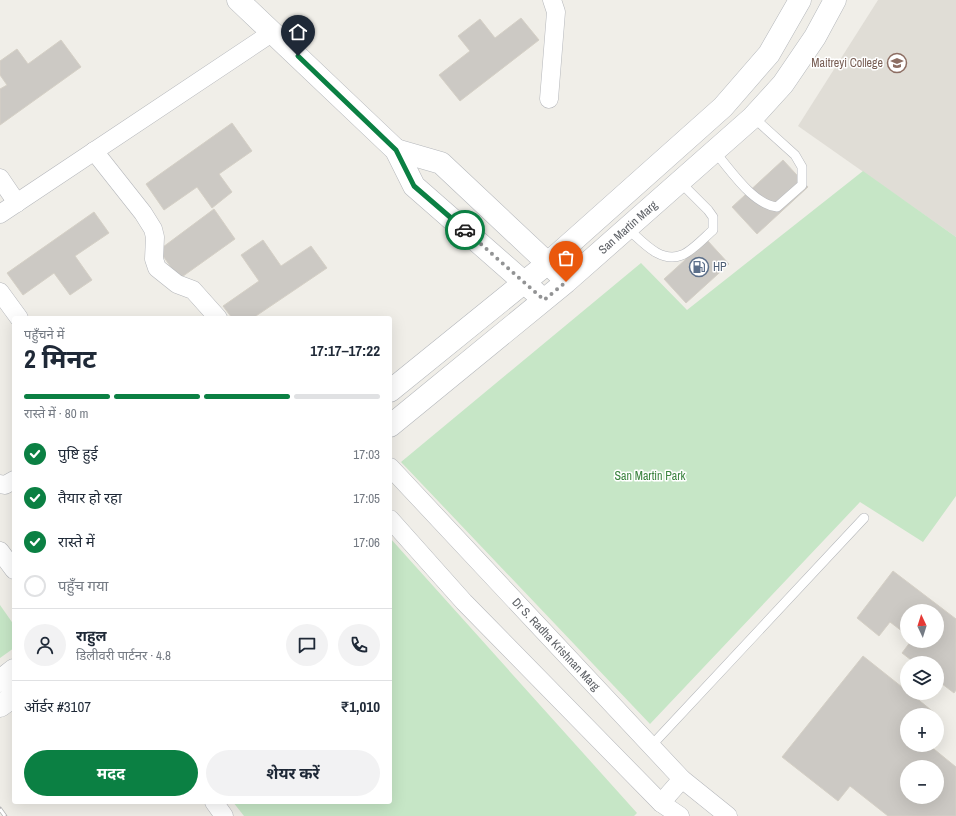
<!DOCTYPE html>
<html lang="hi">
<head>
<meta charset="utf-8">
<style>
	:root { --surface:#fff; --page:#f2f2f3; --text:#1f2937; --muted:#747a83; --line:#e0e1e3; --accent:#0b8043 }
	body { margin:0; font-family:"Archivo Narrow","Noto Sans Devanagari",sans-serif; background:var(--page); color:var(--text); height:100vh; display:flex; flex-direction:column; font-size:15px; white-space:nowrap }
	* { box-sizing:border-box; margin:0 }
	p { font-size:13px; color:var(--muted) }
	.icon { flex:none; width:22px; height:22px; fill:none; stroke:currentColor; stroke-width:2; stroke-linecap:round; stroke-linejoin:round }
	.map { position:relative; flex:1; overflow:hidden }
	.panel { position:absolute; left:12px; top:316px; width:380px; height:488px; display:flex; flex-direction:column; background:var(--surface); border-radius:4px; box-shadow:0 4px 16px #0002 }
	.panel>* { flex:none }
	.needle { width:26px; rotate:356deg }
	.fabs { position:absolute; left:900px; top:604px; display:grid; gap:8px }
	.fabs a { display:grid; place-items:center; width:44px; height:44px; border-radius:50%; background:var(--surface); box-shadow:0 4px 16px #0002; font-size:20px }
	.pin { position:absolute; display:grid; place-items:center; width:34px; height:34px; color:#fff; margin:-41px -17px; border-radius:50% 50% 50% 0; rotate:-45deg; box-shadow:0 0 4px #0007 }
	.pin .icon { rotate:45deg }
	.courier { position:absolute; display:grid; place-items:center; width:40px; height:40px; margin:-20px; border:3px solid #0b8043; border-radius:50%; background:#fff; color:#222; box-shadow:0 1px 5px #0007 }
	.summary em { font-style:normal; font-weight:700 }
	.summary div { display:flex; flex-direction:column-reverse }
	.summary { display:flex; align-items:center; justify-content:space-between; height:68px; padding:0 12px }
	h1 { font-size:26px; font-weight:700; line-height:30px }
	.bar { display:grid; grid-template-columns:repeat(4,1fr); gap:6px 4px; align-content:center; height:48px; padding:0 12px }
	.bar i { height:5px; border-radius:3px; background:var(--line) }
	.bar .selected { background:var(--accent) }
	.bar p { grid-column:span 4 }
	.line { display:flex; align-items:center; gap:10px; padding:0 12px; border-top:1px solid var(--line) }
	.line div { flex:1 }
	.round { display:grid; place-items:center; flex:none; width:42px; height:42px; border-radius:21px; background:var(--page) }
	ol { padding:0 12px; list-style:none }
	li { display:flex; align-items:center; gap:12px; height:44px }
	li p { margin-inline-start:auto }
	li .icon { padding:4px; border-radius:50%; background:var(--accent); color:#fff; stroke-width:4 }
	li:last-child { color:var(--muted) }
	li i { width:22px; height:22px; border:2px solid var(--line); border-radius:50% }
	.cta { display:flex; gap:8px; margin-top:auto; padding:8px 12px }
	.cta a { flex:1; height:46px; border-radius:24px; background:var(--accent); color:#fff; font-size:16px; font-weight:700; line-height:46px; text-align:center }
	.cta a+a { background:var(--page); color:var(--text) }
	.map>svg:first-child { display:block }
</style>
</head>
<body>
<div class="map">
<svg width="956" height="816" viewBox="0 0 956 816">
	<rect width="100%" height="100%" fill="#f0eee8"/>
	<polygon fill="#e0ddd6" points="878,0 956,0 956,237 798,126"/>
	<g fill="#c6e6c6">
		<polygon points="863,171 956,237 956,496 923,542 860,502 650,724 401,462 641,263 687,310"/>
		<polygon points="390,538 637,813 634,816 244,816 233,802 390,802"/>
		<polygon points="0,605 14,625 14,648 0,658"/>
	</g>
	<g fill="#ccc9c4" stroke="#d5d0c6" fill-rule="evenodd">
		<polygon points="521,18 539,40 460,101 439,75 470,51 458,36 480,19 495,38"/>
		<polygon points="61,40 81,67 0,125 0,89 7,85 0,75 0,61 17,49 28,64"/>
		<polygon points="232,123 252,151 219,174 232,192 212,208 197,187 164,210 146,184"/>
		<polygon points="783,160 808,187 757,234 732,207"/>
		<polygon points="214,209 235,239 179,279 159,250"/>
		<polygon points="94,212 109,233 75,256 92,280 70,295 54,273 23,295 7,273"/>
		<polygon points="263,240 281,266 311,246 327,268 253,318 232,318 223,306 259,281 241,255"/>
		<polygon points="707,240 729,264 686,303 664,279"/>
		<polygon points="893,571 956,619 956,690 954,693 937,680 937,663 915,663 902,653 911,641 937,641 937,611 907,611 907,635 890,622 879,636 857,618"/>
		<path d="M863 656 907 691V693H910L936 714 907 715V745H929L956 767V816H888L850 786 838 801 782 757ZM907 767H937V797H907Z"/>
	</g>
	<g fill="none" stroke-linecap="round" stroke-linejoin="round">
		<defs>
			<g id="lane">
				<path d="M714 151C731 170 752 204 777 207L802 185V167L795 155 753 117"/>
				<path d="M627 228C642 241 660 264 682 255 691 252 705 237 713 230V217L708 210 680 182"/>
				<polyline points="651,746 864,518"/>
			</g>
			<g id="street">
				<polyline points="549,99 556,12 552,0"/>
				<polyline points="94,151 143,213 153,229 155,237 154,259 157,268 177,284 193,290 218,318"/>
				<polyline points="0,178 17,203"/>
				<polyline points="0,214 273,32"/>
				<polyline points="0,292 19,318"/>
				<path id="s1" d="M390 467 682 779 728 816"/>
				<polyline points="0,484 5,485 14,480"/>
				<polyline points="390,519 464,602 661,803 680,816"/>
				<polyline points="0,551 14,570"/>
				<polyline points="214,802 224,816"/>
				<polyline points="661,803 682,779"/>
			</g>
			<g id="secondary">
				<polyline points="238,0 396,150 414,186 535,292"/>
				<polyline points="396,150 441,163 558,273"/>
				<polyline points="390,391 548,263 723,107 769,54 800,0"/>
				<path id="s2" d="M390 426 566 282 753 117 783 84 815 37 835 0"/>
				<polyline points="0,681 14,670"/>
				<polyline points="0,706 14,696"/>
			</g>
		</defs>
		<use href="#lane" stroke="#b5b7bb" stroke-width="10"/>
		<use href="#street" stroke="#b5b7bb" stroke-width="19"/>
		<use href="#secondary" stroke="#b4b7bb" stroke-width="23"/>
		<use href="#lane" stroke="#fff" stroke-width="9"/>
		<use href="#street" stroke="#fff" stroke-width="18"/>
		<use href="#secondary" stroke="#fff" stroke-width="22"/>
		<defs>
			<polyline id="rail" points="0,809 5,816"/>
		</defs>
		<use href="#rail" stroke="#b6b6b7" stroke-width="4.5"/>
		<use href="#rail" stroke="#fff" stroke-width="3" stroke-dasharray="9" stroke-linecap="butt"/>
	</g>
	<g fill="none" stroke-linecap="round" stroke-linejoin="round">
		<polyline stroke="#929394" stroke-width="4" stroke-dasharray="0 7.2" points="465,230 544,300 566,282"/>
		<polyline stroke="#0b8043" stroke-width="5" points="298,56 396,150 414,186 465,230"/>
	</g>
	<defs>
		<symbol id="university-ring" viewBox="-11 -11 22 22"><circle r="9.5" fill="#fff" stroke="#8d6e63" stroke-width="1.5"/><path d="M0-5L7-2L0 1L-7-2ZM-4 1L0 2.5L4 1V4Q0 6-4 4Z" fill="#8d6e63"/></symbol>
		<symbol id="fuel-ring" viewBox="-11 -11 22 22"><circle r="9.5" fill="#fff" stroke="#5c6f8a" stroke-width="1.5"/><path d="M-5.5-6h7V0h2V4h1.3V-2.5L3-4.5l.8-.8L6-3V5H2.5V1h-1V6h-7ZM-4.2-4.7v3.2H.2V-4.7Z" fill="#5c6f8a"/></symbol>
	</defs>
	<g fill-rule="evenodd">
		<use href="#university-ring" x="886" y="52" width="22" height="22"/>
		<use href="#fuel-ring" x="688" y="256" width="22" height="22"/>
	</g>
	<g text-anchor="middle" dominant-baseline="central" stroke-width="3" stroke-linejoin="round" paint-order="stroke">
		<g font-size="12" fill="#785e54" stroke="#fff" text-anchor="end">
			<text x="883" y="63">Maitreyi College</text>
		</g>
		<g font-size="12" fill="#5f6267" stroke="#fff">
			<text stroke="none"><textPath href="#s2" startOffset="310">San Martin Marg</textPath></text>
			<text stroke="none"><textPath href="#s1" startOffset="243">Dr S. Radha Krishnan Marg</textPath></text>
		</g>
		<g font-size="12" fill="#4e5e75" stroke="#fff" text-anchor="start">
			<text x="713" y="267">HP</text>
		</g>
		<g font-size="12" fill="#3a833e" stroke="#fff">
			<text x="650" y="476">San Martin Park</text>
		</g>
	</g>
</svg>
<div class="fabs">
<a><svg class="needle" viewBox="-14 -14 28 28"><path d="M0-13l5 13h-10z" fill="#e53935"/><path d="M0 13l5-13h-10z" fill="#747a83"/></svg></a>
<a><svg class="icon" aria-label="layers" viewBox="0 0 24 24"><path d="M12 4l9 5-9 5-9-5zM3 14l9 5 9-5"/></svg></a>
<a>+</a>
<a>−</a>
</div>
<div class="pin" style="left:566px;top:282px;background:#ea580c"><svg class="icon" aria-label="bag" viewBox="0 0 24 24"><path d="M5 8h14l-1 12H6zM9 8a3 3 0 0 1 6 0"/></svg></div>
<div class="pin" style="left:298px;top:56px;background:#1f2937"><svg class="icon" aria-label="home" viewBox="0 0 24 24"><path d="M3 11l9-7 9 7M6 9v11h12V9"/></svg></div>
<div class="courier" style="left:465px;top:230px"><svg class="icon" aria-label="car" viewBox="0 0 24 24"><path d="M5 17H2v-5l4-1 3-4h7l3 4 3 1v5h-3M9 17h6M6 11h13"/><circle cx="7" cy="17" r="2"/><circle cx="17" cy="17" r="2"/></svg></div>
<section class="panel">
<div class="summary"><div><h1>2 मिनट</h1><p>पहुँचने में</p></div><em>17:17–17:22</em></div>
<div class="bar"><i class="selected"></i><i class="selected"></i><i class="selected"></i><i></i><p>रास्ते में · 80 m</p></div>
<ol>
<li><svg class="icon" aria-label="check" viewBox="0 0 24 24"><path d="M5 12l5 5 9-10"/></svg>पुष्टि हुई<p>17:03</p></li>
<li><svg class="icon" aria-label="check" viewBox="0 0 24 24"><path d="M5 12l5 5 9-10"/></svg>तैयार हो रहा<p>17:05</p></li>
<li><svg class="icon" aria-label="check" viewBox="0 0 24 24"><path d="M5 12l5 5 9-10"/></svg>रास्ते में<p>17:06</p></li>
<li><i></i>पहुँच गया</li>
</ol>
<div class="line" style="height:72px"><a class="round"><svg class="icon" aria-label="person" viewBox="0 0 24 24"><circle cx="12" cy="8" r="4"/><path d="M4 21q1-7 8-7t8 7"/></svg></a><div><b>राहुल</b><p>डिलीवरी पार्टनर · 4.8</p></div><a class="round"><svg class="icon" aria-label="chat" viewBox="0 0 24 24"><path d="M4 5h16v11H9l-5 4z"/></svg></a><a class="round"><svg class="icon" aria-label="phone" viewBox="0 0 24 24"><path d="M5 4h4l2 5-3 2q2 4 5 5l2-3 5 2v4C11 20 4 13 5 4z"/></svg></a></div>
<div class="line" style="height:52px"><div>ऑर्डर #3107</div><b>₹1,010</b></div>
<div class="cta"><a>मदद</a><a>शेयर करें</a></div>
</section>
</div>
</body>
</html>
